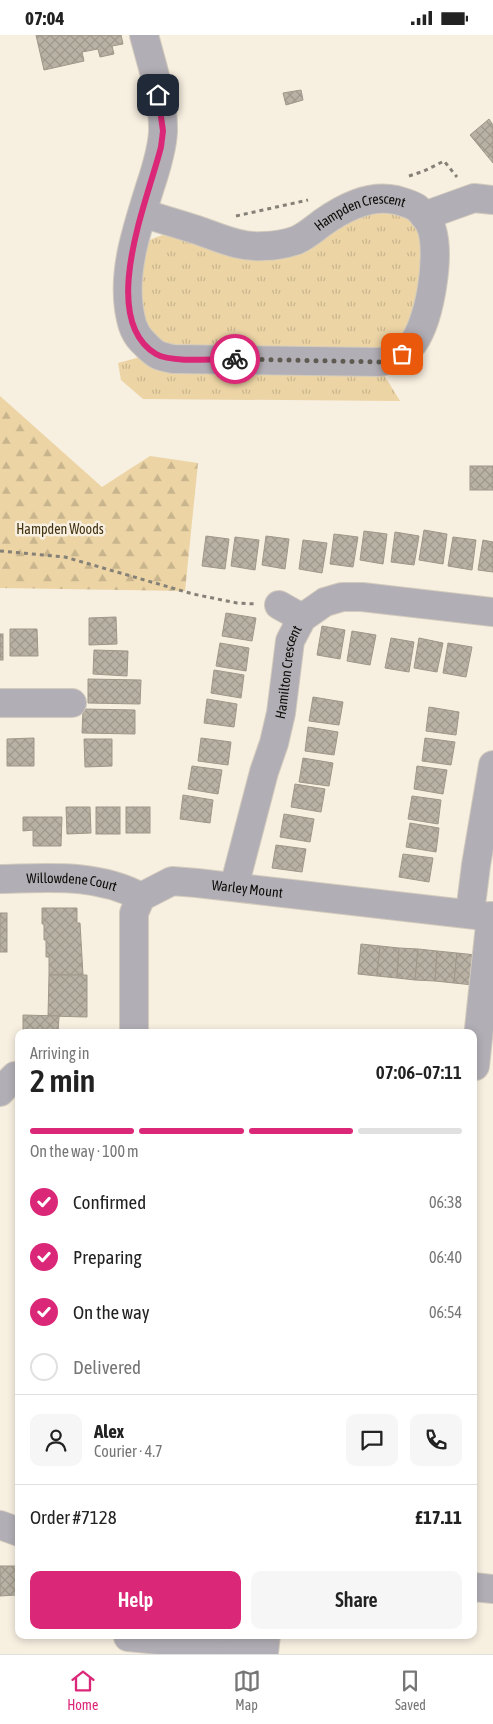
<!DOCTYPE html>
<html lang="en">
<head>
<meta charset="utf-8">
<style>
	:root { --surface:#fff; --page:#f6f6f6; --text:#222; --muted:#767676; --line:#e0e0e0; --accent:#db2777 }
	body { margin:0; font-family:"Asap Condensed",sans-serif; background:var(--page); color:var(--text); height:100vh; display:flex; flex-direction:column; font-size:19px; white-space:nowrap }
	* { box-sizing:border-box; margin:0 }
	p { font-size:16px; color:var(--muted) }
	.icon { flex:none; width:28px; height:28px; fill:none; stroke:currentColor; stroke-width:2; stroke-linecap:round; stroke-linejoin:round }
	.map { position:relative; flex:1; overflow:hidden }
	.panel { position:absolute; left:15px; top:994px; width:462px; height:610px; display:flex; flex-direction:column; background:var(--surface); border-radius:10px; box-shadow:0 2px 8px #0003 }
	.panel>* { flex:none }
	.pin { position:absolute; display:grid; place-items:center; width:42px; height:42px; color:#fff; margin:-21px; border-radius:10px; box-shadow:0 2px 8px #0006 }
	.courier { position:absolute; display:grid; place-items:center; width:50px; height:50px; margin:-25px; border:4px solid #db2777; border-radius:50%; background:#fff; color:#222; box-shadow:0 1px 6px #0007 }
	.overview em { font-style:normal; font-weight:600 }
	.overview div { display:flex; flex-direction:column-reverse }
	.overview { display:flex; align-items:center; justify-content:space-between; height:85px; padding:0 15px }
	h1 { font-size:32px; font-weight:600; line-height:38px }
	.bar { display:grid; grid-template-columns:repeat(4,1fr); gap:8px 5px; align-content:center; height:60px; padding:0 15px }
	.bar i { height:6px; border-radius:4px; background:var(--line) }
	.bar .selected { background:var(--accent) }
	.bar p { grid-column:span 4 }
	.line { display:flex; align-items:center; gap:12px; padding:0 15px; border-top:1px solid var(--line) }
	.line div { flex:1 }
	.round { display:grid; place-items:center; flex:none; width:52px; height:52px; border-radius:10px; background:var(--page) }
	ol { padding:0 15px; list-style:none }
	li { display:flex; align-items:center; gap:15px; height:55px }
	li p { margin-inline-start:auto }
	li .icon { padding:5px; border-radius:50%; background:var(--accent); color:#fff; stroke-width:4 }
	li:last-child { color:var(--muted) }
	li i { width:28px; height:28px; border:2px solid var(--line); border-radius:50% }
	.action { display:flex; gap:10px; margin-top:auto; padding:10px 15px }
	.action a { flex:1; height:58px; border-radius:10px; background:var(--accent); color:#fff; font-size:20px; font-weight:600; line-height:58px; text-align:center }
	.action a+a { background:var(--page); color:var(--text) }
	.status { display:flex; justify-content:space-between; align-items:center; height:35px; padding:0 25px; background:var(--surface); direction:ltr }
	.status svg { height:14px; fill:currentColor }
	.dock { display:flex; justify-content:space-around; align-items:center; height:70px; border-top:1px solid var(--line); background:var(--surface); font-size:14px; color:var(--muted) }
	.dock a { display:grid; justify-items:center; gap:2px }
	.dock .selected { color:var(--accent) }
	.map>svg:first-child { display:block }
</style>
</head>
<body>
<div class="status"><b>07:04</b><svg viewBox="0 0 49 12"><path d="M0 12V9h3v3zM5 12V6h3v6zM10 12V3h3v9zM15 12V0h3v12zM26 1h20v11H26zM47 4h2v5h-2z"/></svg></div>
<div class="map">
<svg width="493" height="1619" viewBox="0 0 493 1619">
	<defs>
		<pattern id="grass-tufts" width="24" height="20" patternUnits="userSpaceOnUse" patternTransform="scale(1.25)"><rect width="24" height="20" fill="#ecd4a5"/><path d="M3 7l-1-3M5 7V3M7 7l1-3M15 17l-1-3M17 17v-4M19 17l1-3" fill="none" stroke="#c9b58d"/></pattern>
		<pattern id="forest-firs" width="22" height="20" patternUnits="userSpaceOnUse" patternTransform="scale(1.25)"><rect width="22" height="20" fill="#ecd4a5"/><path d="M5 1l3.5 6h-7zM16 11l3.5 6h-7z" fill="#c9b58d"/></pattern>
		<pattern id="building-cross-hatch" width="8" height="8" patternUnits="userSpaceOnUse" patternTransform="scale(1.25)"><rect width="8" height="8" fill="#b9b2a4"/><path d="M0 0l8 8M0 8l8-8" fill="none" stroke="#9e988c"/></pattern>
	</defs>
	<rect width="100%" height="100%" fill="#f7efe0"/>
	<g fill="url(#grass-tufts)">
		<polygon points="383,174 411,184 419,193 424,235 410,290 401,304 381,314 166,311 146,294 139,271 143,216 148,206 154,203 169,198 237,220"/>
		<polygon points="144,321 381,335 400,366 143,364 121,345 118,328"/>
	</g>
	<polygon fill="url(#forest-firs)" points="0,361 102,452 150,421 198,428 185,556 0,553"/>
	<g fill="url(#building-cross-hatch)" stroke="#9f988a">
		<polygon points="36,0 121,0 123,9 112,11 114,19 100,22 98,14 82,17 84,26 44,35"/>
		<polygon points="301,55 303,65 286,70 283,58"/>
		<polygon points="489,84 493,90 493,128 470,100"/>
		<rect x="470" y="431" width="23" height="24"/>
		<polygon points="424,495 447,499 443,529 419,525"/>
		<polygon points="364,496 387,499 383,529 360,525"/>
		<polygon points="395,497 419,501 414,530 391,527"/>
		<polygon points="334,499 358,502 353,532 330,529"/>
		<polygon points="206,501 229,504 225,534 202,531"/>
		<polygon points="266,501 289,504 285,534 262,530"/>
		<polygon points="235,502 259,505 255,535 231,531"/>
		<polygon points="453,502 476,505 472,535 448,531"/>
		<polygon points="303,505 327,508 322,538 299,534"/>
		<polygon points="483,505 493,507 493,537 478,535"/>
		<polygon points="226,578 256,583 252,606 222,601"/>
		<polygon points="116,582 117,609 89,610 89,583"/>
		<polygon points="322,591 345,595 340,624 317,620"/>
		<polygon points="10,594 37,594 38,621 10,621"/>
		<polygon points="352,596 376,600 370,630 347,626"/>
		<rect x="0" y="599" width="3" height="26"/>
		<polygon points="391,603 414,607 409,637 385,633"/>
		<polygon points="419,603 443,608 437,637 414,633"/>
		<polygon points="220,608 249,613 246,636 216,631"/>
		<polygon points="448,608 472,612 466,642 443,638"/>
		<polygon points="94,615 128,616 127,641 93,639"/>
		<polygon points="214,635 244,640 241,663 211,658"/>
		<polygon points="88,644 141,645 140,669 88,668"/>
		<polygon points="313,662 343,667 339,690 309,686"/>
		<polygon points="207,664 237,669 234,692 204,688"/>
		<polygon points="429,672 459,677 456,700 426,696"/>
		<polygon points="83,674 135,675 135,699 82,698"/>
		<polygon points="308,692 338,697 334,720 305,716"/>
		<polygon points="34,703 34,731 7,731 7,704"/>
		<polygon points="201,703 231,707 228,730 198,726"/>
		<polygon points="425,703 455,707 451,730 422,726"/>
		<polygon points="84,704 112,704 112,731 85,732"/>
		<polygon points="303,723 333,728 329,751 299,747"/>
		<polygon points="192,731 222,735 218,759 188,754"/>
		<polygon points="417,731 447,735 443,759 414,754"/>
		<polygon points="295,749 325,754 321,777 291,772"/>
		<polygon points="183,760 213,765 210,788 180,784"/>
		<polygon points="412,761 441,765 438,789 408,784"/>
		<polygon points="66,772 90,772 91,798 67,799"/>
		<rect x="96" y="772" width="24" height="27"/>
		<rect x="126" y="772" width="24" height="26"/>
		<polygon points="284,779 314,784 310,807 280,802"/>
		<polygon points="23,782 62,782 61,811 33,811 33,795 23,796"/>
		<polygon points="410,788 439,793 436,817 406,812"/>
		<polygon points="276,810 306,814 302,837 272,833"/>
		<polygon points="403,819 433,823 429,847 399,842"/>
		<polygon points="42,873 77,873 77,888 80,888 83,940 49,940 49,922 46,922 46,905 44,905 44,889 42,889"/>
		<rect x="0" y="878" width="7" height="39"/>
		<polygon points="361,909 380,911 377,941 358,939"/>
		<polygon points="380,911 399,913 397,943 377,941"/>
		<polygon points="399,913 418,914 415,945 397,943"/>
		<polygon points="418,914 437,916 435,946 415,945"/>
		<polygon points="437,916 457,918 454,948 435,946"/>
		<polygon points="457,918 476,920 473,950 454,948"/>
		<polygon points="49,940 87,940 87,982 48,981"/>
		<polygon points="23,980 59,981 58,998 23,998"/>
		<polygon points="0,1531 19,1531 19,1552 16,1552 16,1560 0,1561"/>
	</g>
	<g fill="none" stroke-linecap="round" stroke-linejoin="round">
		<defs>
			<g id="minor">
				<path id="s1" d="M142 178C161 184 179 189 197 195 218 202 240 213 263 211 275 211 286 209 297 205 306 201 314 194 322 188 343 173 369 159 396 165 403 167 411 169 417 173 423 178 430 187 432 195 440 222 430 290 410 312 402 321 392 324 380 327L173 324C168 323 163 322 158 320 152 317 146 310 141 305 133 296 131 286 129 274 123 233 138 191 150 152 156 134 162 115 163 97 164 65 152 31 144 0"/>
				<polyline points="424,181 474,163 493,165"/>
				<polyline points="279,570 302,583"/>
				<polyline points="0,668 72,668"/>
				<path id="s2" d="M0 844C49 843 97 838 141 862"/>
				<path id="s3" d="M234 852 264 737 274 708 281 678 290 606 302 583 325 567 342 562H362L493 577"/>
				<polyline points="470,878 476,830 493,730"/>
				<path id="s4" d="M134 998V878L141 862 172 846 197 848 493 882"/>
				<polyline points="474,1031 475,1031 491,881"/>
				<polyline points="0,1057 15,1041 19,1041"/>
				<polyline points="0,1490 19,1497"/>
				<polyline points="474,1552 493,1554"/>
				<polyline points="128,1602 221,1611"/>
				<polyline points="235,1615 264,1618 266,1600"/>
			</g>
		</defs>
		<use href="#minor" stroke="#d2cbbd" stroke-width="30"/>
		<g stroke="#868177" stroke-width="3" stroke-dasharray="4 4" stroke-linecap="butt">
			<polyline points="409,141 424,136 444,126 457,142"/>
			<polyline points="236,181 308,165"/>
			<polyline points="0,516 65,522 193,559 237,568 256,569"/>
		</g>
		<use href="#minor" stroke="#b2aeb5" stroke-width="28"/>
	</g>
	<g fill="none" stroke-linecap="round" stroke-linejoin="round">
		<polyline stroke="#5f5b53" stroke-width="5" stroke-dasharray="0 9" points="235,324 380,327 391,324 402,319"/>
		<path stroke="#db2777" stroke-width="6" d="M158 60 163 96 161 112C148 164 97 283 156 319 171 328 216 324 235 324"/>
	</g>
	<g text-anchor="middle" dominant-baseline="central" stroke-width="5" stroke-linejoin="round" paint-order="stroke">
		<g font-size="14" fill="#0d0b07" stroke="#f7efe0">
			<text stroke="none"><textPath href="#s1" startOffset="232">Hampden Crescent</textPath></text>
			<text stroke="none"><textPath href="#s3" startOffset="222">Hamilton Crescent</textPath></text>
			<text stroke="none"><textPath href="#s2" startOffset="72">Willowdene Court</textPath></text>
			<text stroke="none"><textPath href="#s4" startOffset="248">Warley Mount</textPath></text>
		</g>
		<g font-size="14" fill="#433311" stroke="#f7efe0">
			<text x="60" y="494">Hampden Woods</text>
		</g>
	</g>
</svg>
<div class="pin" style="left:402px;top:319px;background:#ea580c"><svg class="icon" aria-label="bag" viewBox="0 0 24 24"><path d="M5 8h14l-1 12H6zM9 8a3 3 0 0 1 6 0"/></svg></div>
<div class="pin" style="left:158px;top:60px;background:#1f2937"><svg class="icon" aria-label="home" viewBox="0 0 24 24"><path d="M3 11l9-7 9 7M6 9v11h12V9"/></svg></div>
<div class="courier" style="left:235px;top:324px"><svg class="icon" aria-label="bike" viewBox="0 0 24 24"><circle cx="6" cy="16" r="4"/><circle cx="18" cy="16" r="4"/><path d="M6 16l4-8h5l3 8M10 8l3 8H6M13 5h3"/></svg></div>
<section class="panel">
<div class="overview"><div><h1>2 min</h1><p>Arriving in</p></div><em>07:06–07:11</em></div>
<div class="bar"><i class="selected"></i><i class="selected"></i><i class="selected"></i><i></i><p>On the way · 100 m</p></div>
<ol>
<li><svg class="icon" aria-label="check" viewBox="0 0 24 24"><path d="M5 12l5 5 9-10"/></svg>Confirmed<p>06:38</p></li>
<li><svg class="icon" aria-label="check" viewBox="0 0 24 24"><path d="M5 12l5 5 9-10"/></svg>Preparing<p>06:40</p></li>
<li><svg class="icon" aria-label="check" viewBox="0 0 24 24"><path d="M5 12l5 5 9-10"/></svg>On the way<p>06:54</p></li>
<li><i></i>Delivered</li>
</ol>
<div class="line" style="height:90px"><a class="round"><svg class="icon" aria-label="person" viewBox="0 0 24 24"><circle cx="12" cy="8" r="4"/><path d="M4 21q1-7 8-7t8 7"/></svg></a><div><b>Alex</b><p>Courier · 4.7</p></div><a class="round"><svg class="icon" aria-label="chat" viewBox="0 0 24 24"><path d="M4 5h16v11H9l-5 4z"/></svg></a><a class="round"><svg class="icon" aria-label="phone" viewBox="0 0 24 24"><path d="M5 4h4l2 5-3 2q2 4 5 5l2-3 5 2v4C11 20 4 13 5 4z"/></svg></a></div>
<div class="line" style="height:65px"><div>Order #7128</div><b>£17.11</b></div>
<div class="action"><a>Help</a><a>Share</a></div>
</section>
</div>
<nav class="dock">
<a class="selected"><svg class="icon" aria-label="home" viewBox="0 0 24 24"><path d="M3 11l9-7 9 7M6 9v11h12V9"/></svg>Home</a>
<a><svg class="icon" aria-label="map" viewBox="0 0 24 24"><path d="M3 6l6-2 6 2 6-2v14l-6 2-6-2-6 2zM9 4v14M15 6v14"/></svg>Map</a>
<a><svg class="icon" aria-label="saved" viewBox="0 0 24 24"><path d="M7 4h10v16l-5-4-5 4z"/></svg>Saved</a>
</nav>
</body>
</html>
